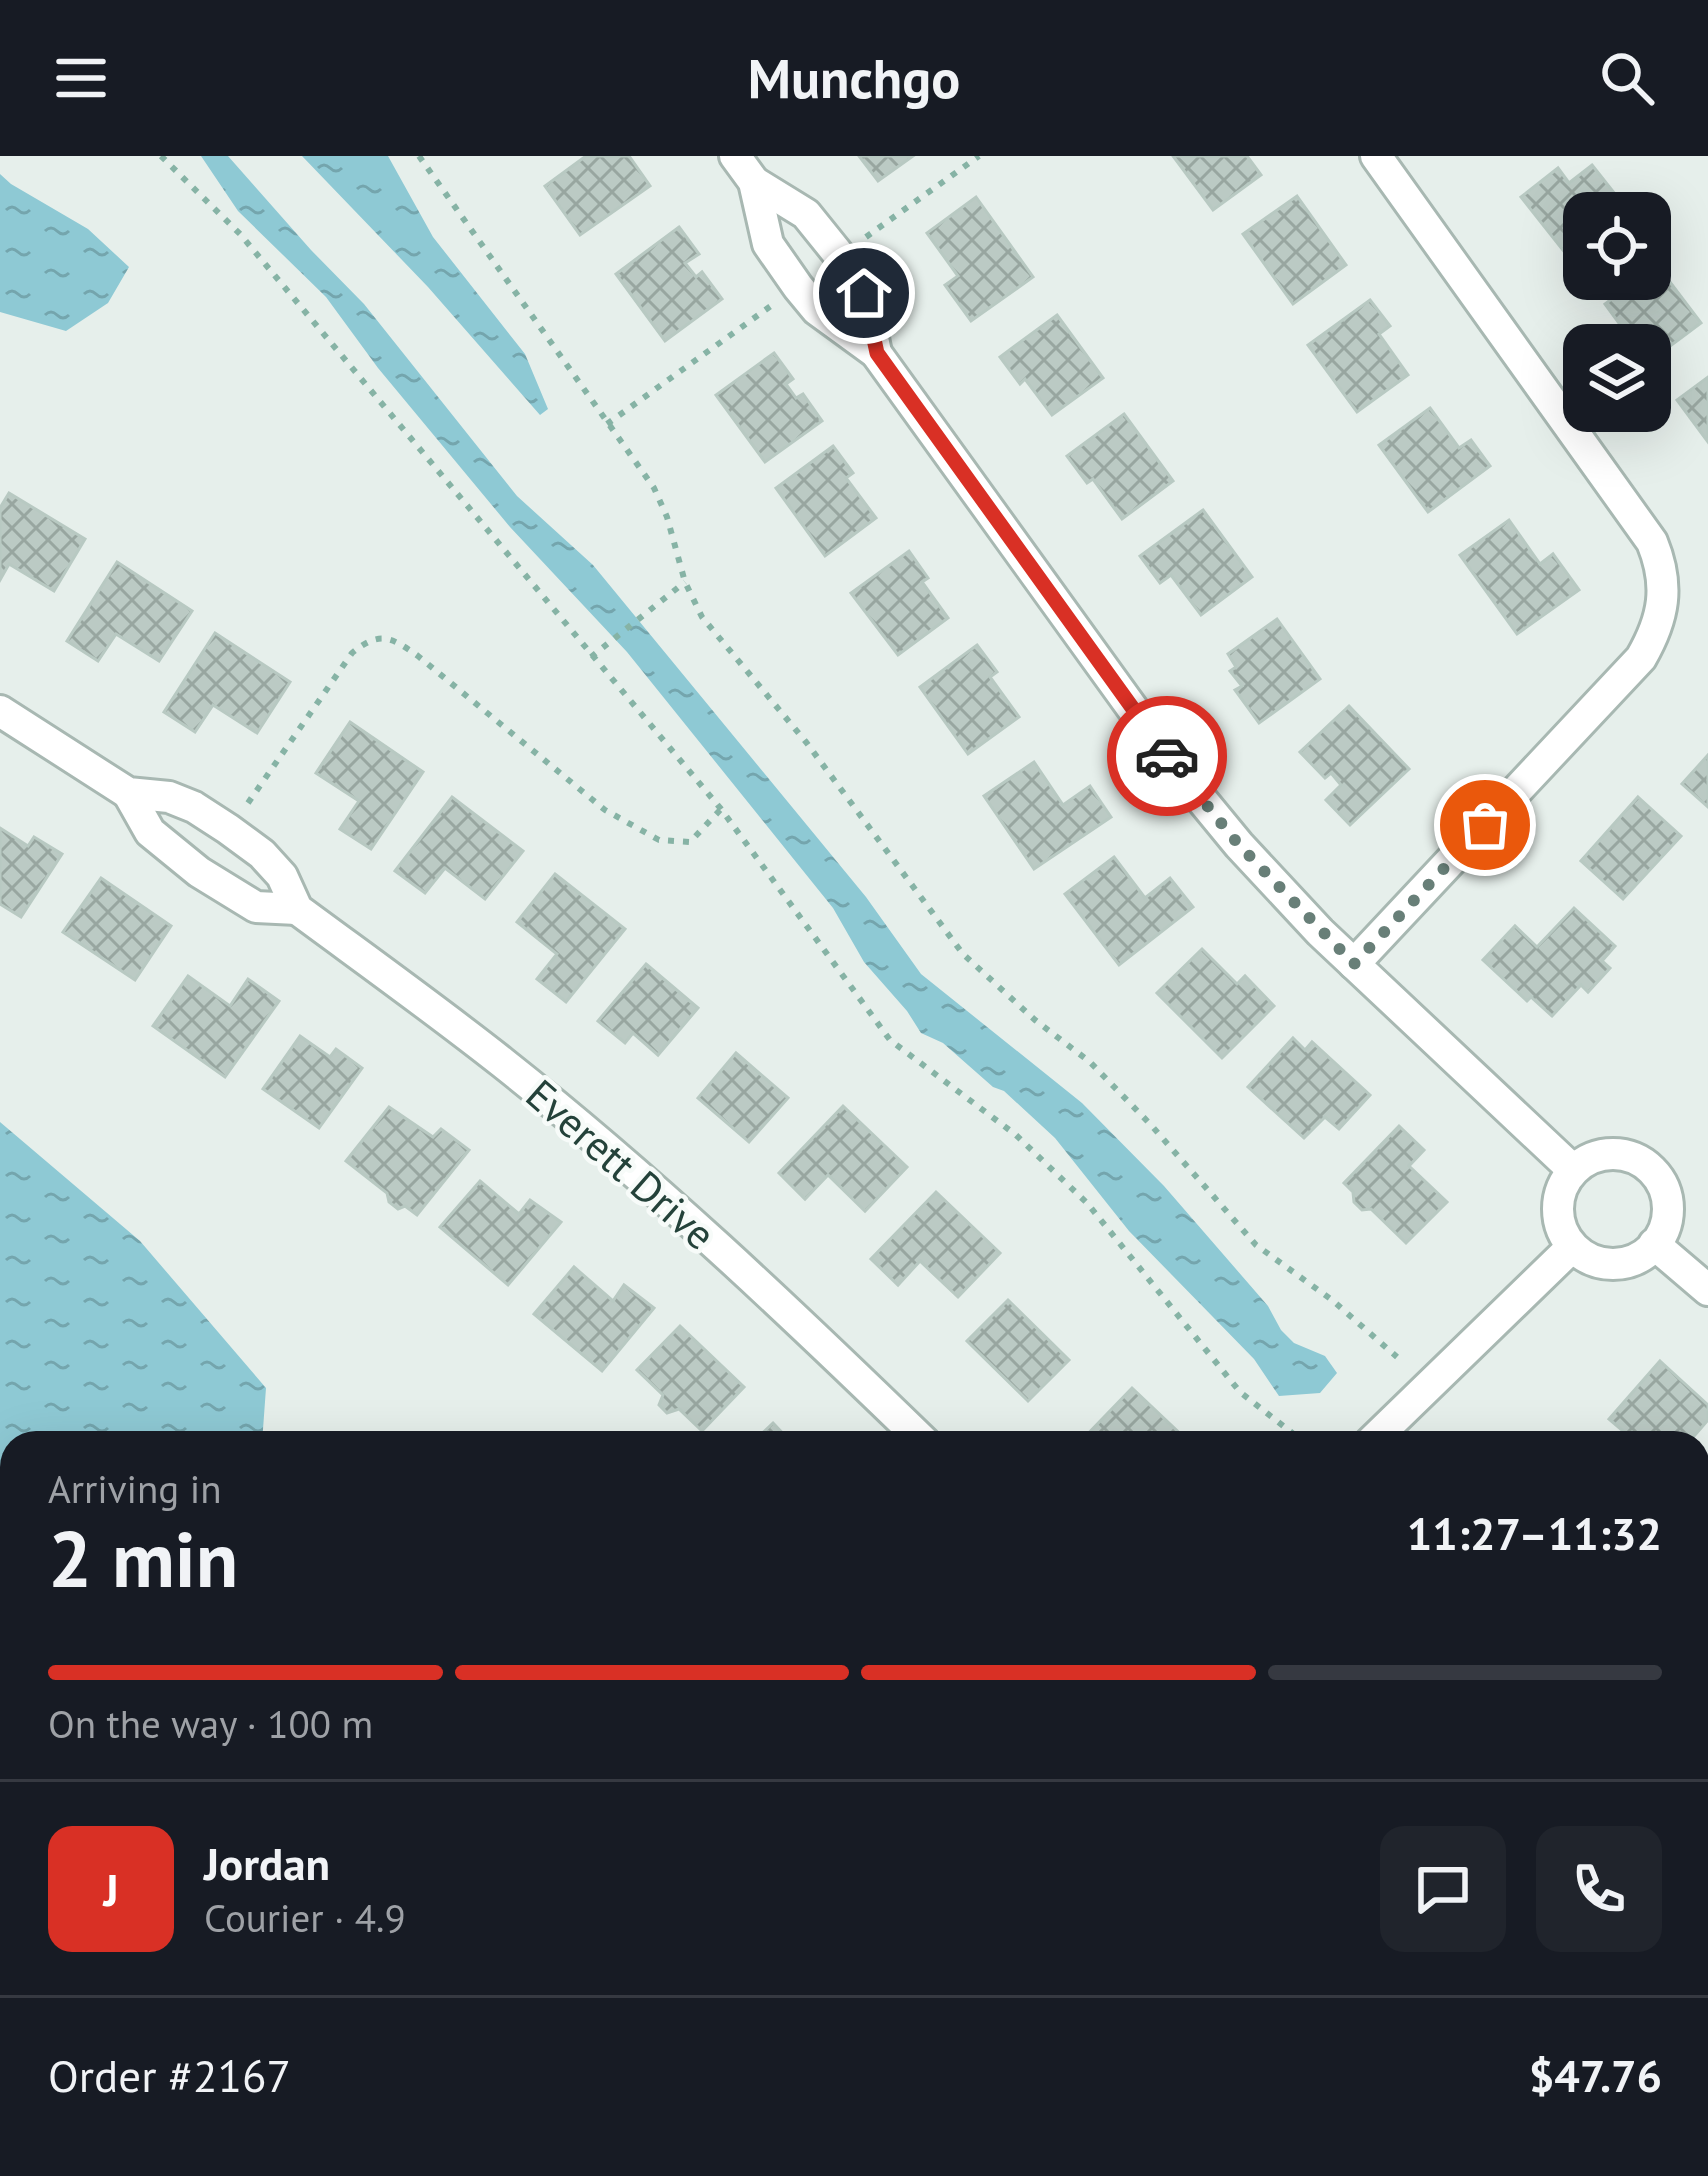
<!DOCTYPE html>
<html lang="en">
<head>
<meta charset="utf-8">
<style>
	:root { --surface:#171b24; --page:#20242c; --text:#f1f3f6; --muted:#9ea1a6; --line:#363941; --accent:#d93025 }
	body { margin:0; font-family:"PT Sans",sans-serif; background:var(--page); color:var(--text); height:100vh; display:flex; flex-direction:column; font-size:45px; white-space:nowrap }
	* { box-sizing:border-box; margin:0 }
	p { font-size:39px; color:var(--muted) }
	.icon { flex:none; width:66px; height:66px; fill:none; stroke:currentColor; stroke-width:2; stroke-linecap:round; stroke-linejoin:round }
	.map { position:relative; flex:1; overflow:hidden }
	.side { position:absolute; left:0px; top:1275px; width:1710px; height:747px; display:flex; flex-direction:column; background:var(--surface); border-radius:36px 36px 0 0; box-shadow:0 12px 48px #0002 }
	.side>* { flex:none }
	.controls { position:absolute; left:1563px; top:36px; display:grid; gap:24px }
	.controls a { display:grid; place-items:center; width:108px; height:108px; border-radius:24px; background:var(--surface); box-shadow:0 12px 48px #0002; font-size:60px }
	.pin { position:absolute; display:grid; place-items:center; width:102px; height:102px; color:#fff; margin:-51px; border:6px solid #fff; border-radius:50%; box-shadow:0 3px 12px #0007 }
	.courier { position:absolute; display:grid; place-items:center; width:120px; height:120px; margin:-60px; border:9px solid #d93025; border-radius:50%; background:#fff; color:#222; box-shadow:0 3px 15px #0007 }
	.overview em { font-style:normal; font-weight:700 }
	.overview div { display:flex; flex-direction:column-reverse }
	.overview { display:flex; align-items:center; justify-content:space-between; height:204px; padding:0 48px }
	h1 { font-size:78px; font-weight:700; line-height:90px }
	.bar { display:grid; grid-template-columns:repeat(4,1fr); gap:18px 12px; align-content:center; height:144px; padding:0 48px }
	.bar i { height:15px; border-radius:9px; background:var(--line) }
	.bar .active { background:var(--accent) }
	.bar p { grid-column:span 4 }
	.line { display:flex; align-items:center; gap:30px; padding:0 48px; border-top:3px solid var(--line) }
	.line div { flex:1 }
	.round { display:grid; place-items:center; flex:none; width:126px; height:126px; border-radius:24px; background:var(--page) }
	header { display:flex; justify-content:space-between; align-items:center; height:156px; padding:0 48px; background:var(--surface); font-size:54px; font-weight:700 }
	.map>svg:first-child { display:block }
</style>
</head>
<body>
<header><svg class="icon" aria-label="menu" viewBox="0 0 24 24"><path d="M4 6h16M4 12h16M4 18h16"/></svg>Munchgo<svg class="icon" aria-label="search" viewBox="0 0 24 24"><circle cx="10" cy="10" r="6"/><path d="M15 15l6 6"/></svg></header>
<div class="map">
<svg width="1708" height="2020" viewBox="0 0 1708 2020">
	<defs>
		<pattern id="water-ripples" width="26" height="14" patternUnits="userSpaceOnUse" patternTransform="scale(3)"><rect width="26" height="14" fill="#8ec9d4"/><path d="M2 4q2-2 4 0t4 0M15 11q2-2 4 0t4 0" fill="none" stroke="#74a5ad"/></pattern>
		<pattern id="building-cross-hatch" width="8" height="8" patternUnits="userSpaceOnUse" patternTransform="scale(3)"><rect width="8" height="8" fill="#bbcac4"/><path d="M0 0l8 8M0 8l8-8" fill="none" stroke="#98a6a0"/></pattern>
	</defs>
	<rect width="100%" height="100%" fill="#e6efeb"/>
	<g fill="url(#water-ripples)">
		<polygon points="201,0 228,0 311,94 364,148 517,340 593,409 866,741 921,818 1082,947 1164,1030 1268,1150 1281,1174 1294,1187 1325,1200 1337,1217 1320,1237 1279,1240 1254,1203 1129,1075 1055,982 1004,935 993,931 943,887 921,877 907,855 864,806 833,752 627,496 510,371 378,212 326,141 238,55"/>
		<polygon points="302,0 388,0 433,81 525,198 548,253 540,259 428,131"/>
		<polygon points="0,18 11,28 88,73 129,111 108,147 66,175 0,156"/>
		<polygon points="0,966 140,1085 266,1232 262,1287 12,1287 12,1353 0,1353"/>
	</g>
	<g fill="url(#building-cross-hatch)" stroke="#b8c9c2" stroke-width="3">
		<polygon points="586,0 629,0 650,30 580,79 545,30"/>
		<polygon points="859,0 913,0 878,25"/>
		<polygon points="1173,0 1247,0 1261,19 1213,54"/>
		<polygon points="1592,9 1630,57 1584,57 1584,104 1578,96 1570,103 1521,41 1558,12 1569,27"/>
		<polygon points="1297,40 1346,109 1293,148 1243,78"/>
		<polygon points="976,41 1033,121 971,165 945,129 958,120 927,77"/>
		<polygon points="679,71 699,98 685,107 696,121 702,116 722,143 665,185 616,118"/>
		<polygon points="1657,109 1701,167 1650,205 1650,189 1635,189 1605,148 1638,123 1650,123 1650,114"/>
		<polygon points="1370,144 1390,170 1379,178 1408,219 1357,256 1308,189"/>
		<polygon points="1057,159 1103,222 1052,259 1025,223 1020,228 1000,201"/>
		<polygon points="774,197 793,223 786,228 796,242 803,238 822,265 765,306 716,239"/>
		<polygon points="1708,221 1708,286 1677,244"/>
		<polygon points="1430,252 1459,292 1471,284 1490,310 1428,356 1379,289"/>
		<polygon points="1124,258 1173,325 1122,363 1093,323 1087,327 1067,300"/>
		<polygon points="833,290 853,317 846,322 876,362 825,400 776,332"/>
		<polygon points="9,337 85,383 54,435 9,408 0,424 0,352"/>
		<polygon points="1203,354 1252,421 1201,459 1171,419 1160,427 1140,400"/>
		<polygon points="1509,364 1540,408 1553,398 1579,434 1517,478 1460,399"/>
		<polygon points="909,395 928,422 922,426 948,462 898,499 851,437"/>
		<polygon points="117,406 192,455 159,505 116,478 98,505 67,485"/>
		<polygon points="1277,463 1320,523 1259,567 1235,534 1242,530 1230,515 1236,511 1228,498"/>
		<polygon points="215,477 290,526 257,577 213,549 195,576 164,556"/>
		<polygon points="977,489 997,516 990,521 1019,561 968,598 920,531"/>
		<polygon points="1349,550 1409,613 1350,669 1326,644 1341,629 1331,617 1325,622 1300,596"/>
		<polygon points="350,566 423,616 371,693 340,673 359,645 316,617"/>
		<polygon points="1708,599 1708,651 1682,628"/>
		<polygon points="1034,606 1063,649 1090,630 1111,661 1034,713 984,640"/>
		<polygon points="452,641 523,695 485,743 445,712 425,737 395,715"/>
		<polygon points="1638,641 1681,680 1623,743 1581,705"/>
		<polygon points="0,672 28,690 34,681 62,698 21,761 0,748"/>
		<polygon points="1114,701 1145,742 1170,722 1193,751 1119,809 1065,738"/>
		<polygon points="555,718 625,773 566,846 537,823 557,798 517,766"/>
		<polygon points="101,722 171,770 135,824 63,776"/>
		<polygon points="1574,752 1615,790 1602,805 1610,812 1588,836 1581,829 1552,860 1531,841 1527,845 1483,804 1515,770 1537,791"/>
		<polygon points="1202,793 1237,828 1245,820 1274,850 1222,902 1157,837"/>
		<polygon points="646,808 698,852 658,899 633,877 625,887 598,865"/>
		<polygon points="188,820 230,850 248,823 279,845 225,921 153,870"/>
		<polygon points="300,880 330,901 336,893 362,912 319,972 263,933"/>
		<polygon points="1293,882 1305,894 1312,886 1370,939 1339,973 1325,961 1304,982 1248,931"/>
		<polygon points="736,897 788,942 749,986 698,942"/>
		<polygon points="843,950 907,1011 865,1055 828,1019 805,1043 779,1017"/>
		<polygon points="389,951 433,981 441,973 469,994 417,1059 405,1050 398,1053 389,1046 387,1037 346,1005"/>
		<polygon points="1399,970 1424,994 1409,1010 1447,1046 1406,1087 1371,1053 1362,1054 1354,1046 1353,1036 1344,1027"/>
		<polygon points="480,1025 519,1058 530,1044 561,1066 508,1129 440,1071"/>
		<polygon points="936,1036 1000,1097 958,1141 920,1105 898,1129 871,1103"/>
		<polygon points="574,1111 613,1145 624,1129 654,1152 602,1215 534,1158"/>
		<polygon points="1008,1144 1069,1204 1028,1245 967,1185"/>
		<polygon points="680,1170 744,1231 702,1275 679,1253 667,1257 659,1249 663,1239 637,1214"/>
		<polygon points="1660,1205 1708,1249 1708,1264 1688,1287 1637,1287 1609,1263"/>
		<polygon points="1132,1232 1190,1287 1079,1287"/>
		<polygon points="773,1267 792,1287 752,1287"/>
		<polygon points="12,1489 12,1575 0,1577 0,1491"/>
		<polygon points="12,1782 12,1838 0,1840 0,1784"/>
		<polygon points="1708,1974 1708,2020 1676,2020 1670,2010 1698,2010 1698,1981"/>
		<polygon points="1341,2010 1388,2010 1376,2020 1349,2020"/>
	</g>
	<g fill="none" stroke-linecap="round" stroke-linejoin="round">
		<defs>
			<g id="street">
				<polyline points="735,0 754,26 768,88 798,131 817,154 876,197 1174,610 1239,689 1320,776 1573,1014"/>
				<polyline points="754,26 806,58 839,99 864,137 876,197"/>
				<path d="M0 555 128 637 169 641 194 651 228 673 262 698 282 720 297 753C366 804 436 854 503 907 651 1024 789 1155 925 1287"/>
				<polyline points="128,637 150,676 199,716 256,751 297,753"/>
				<path d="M1354 808 1641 502C1664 462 1670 430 1652 386L1376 0"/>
				<circle cx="1613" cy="1053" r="55"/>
				<polyline points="1654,1088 1708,1134"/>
				<polyline points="1370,1287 1572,1091"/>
				<polyline points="0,1665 12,1664"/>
				<polyline points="1159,2010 1167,2020"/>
				<polyline points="1537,2010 1544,2020"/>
			</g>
		</defs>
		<use href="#street" stroke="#a8b8b2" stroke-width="36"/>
		<g stroke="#86b3a5" stroke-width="6" stroke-dasharray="6 9" stroke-linecap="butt">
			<polyline points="161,0 240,78 721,653 890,884 1016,979 1087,1047 1240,1236 1305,1287"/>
			<polyline points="419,0 654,332 667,361 685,426 702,461 806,586 963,798 1035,864 1090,906 1151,969 1256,1089 1332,1144 1397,1201"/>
			<polyline points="866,81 979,0"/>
			<polyline points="607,268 775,147"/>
			<polyline points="591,501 685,426"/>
			<path d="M248 647 352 497C379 475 390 480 418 500L605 654 659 684 690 686 721 653"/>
			<polyline points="1698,1535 1708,1541"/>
			<polyline points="126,2010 127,2020"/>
		</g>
		<use href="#street" stroke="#fff" stroke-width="30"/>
	</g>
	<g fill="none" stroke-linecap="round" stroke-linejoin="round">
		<polyline stroke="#687f78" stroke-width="12" stroke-dasharray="0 21.6" points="1167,600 1239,689 1354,808 1485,669"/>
		<polyline stroke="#d93025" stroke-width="15" points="864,137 877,197 1167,600"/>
	</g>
	<g text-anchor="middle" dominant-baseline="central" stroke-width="9" stroke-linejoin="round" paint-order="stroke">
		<g font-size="42" fill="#24423a" stroke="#f7fbf9">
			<text transform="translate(621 1008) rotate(41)">Everett Drive</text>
		</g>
	</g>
</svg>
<div class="controls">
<a><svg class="icon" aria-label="locate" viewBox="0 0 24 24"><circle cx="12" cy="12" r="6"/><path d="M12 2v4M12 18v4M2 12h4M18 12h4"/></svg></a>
<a><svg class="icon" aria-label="layers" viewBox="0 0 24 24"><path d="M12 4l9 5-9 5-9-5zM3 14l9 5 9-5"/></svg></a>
</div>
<div class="pin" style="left:1485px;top:669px;background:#ea580c"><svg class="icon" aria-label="bag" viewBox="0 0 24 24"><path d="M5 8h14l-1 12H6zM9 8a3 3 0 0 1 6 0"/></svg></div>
<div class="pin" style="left:864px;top:137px;background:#1f2937"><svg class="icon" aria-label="home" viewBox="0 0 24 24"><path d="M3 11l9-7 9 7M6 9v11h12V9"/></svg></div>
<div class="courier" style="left:1167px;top:600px"><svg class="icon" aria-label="car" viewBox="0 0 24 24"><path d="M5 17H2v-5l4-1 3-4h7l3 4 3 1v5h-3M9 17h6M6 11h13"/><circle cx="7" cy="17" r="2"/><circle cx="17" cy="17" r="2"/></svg></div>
<section class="side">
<div class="overview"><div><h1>2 min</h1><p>Arriving in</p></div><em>11:27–11:32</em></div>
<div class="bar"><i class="active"></i><i class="active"></i><i class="active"></i><i></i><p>On the way · 100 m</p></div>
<div class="line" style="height:216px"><b class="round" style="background:var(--accent);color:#fff">J</b><div><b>Jordan</b><p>Courier · 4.9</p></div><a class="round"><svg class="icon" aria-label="chat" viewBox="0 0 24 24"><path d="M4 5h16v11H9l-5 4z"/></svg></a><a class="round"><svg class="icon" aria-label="phone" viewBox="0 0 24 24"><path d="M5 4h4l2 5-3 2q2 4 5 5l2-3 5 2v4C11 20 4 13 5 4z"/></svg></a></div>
<div class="line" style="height:156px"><div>Order #2167</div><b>$47.76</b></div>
</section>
</div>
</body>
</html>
